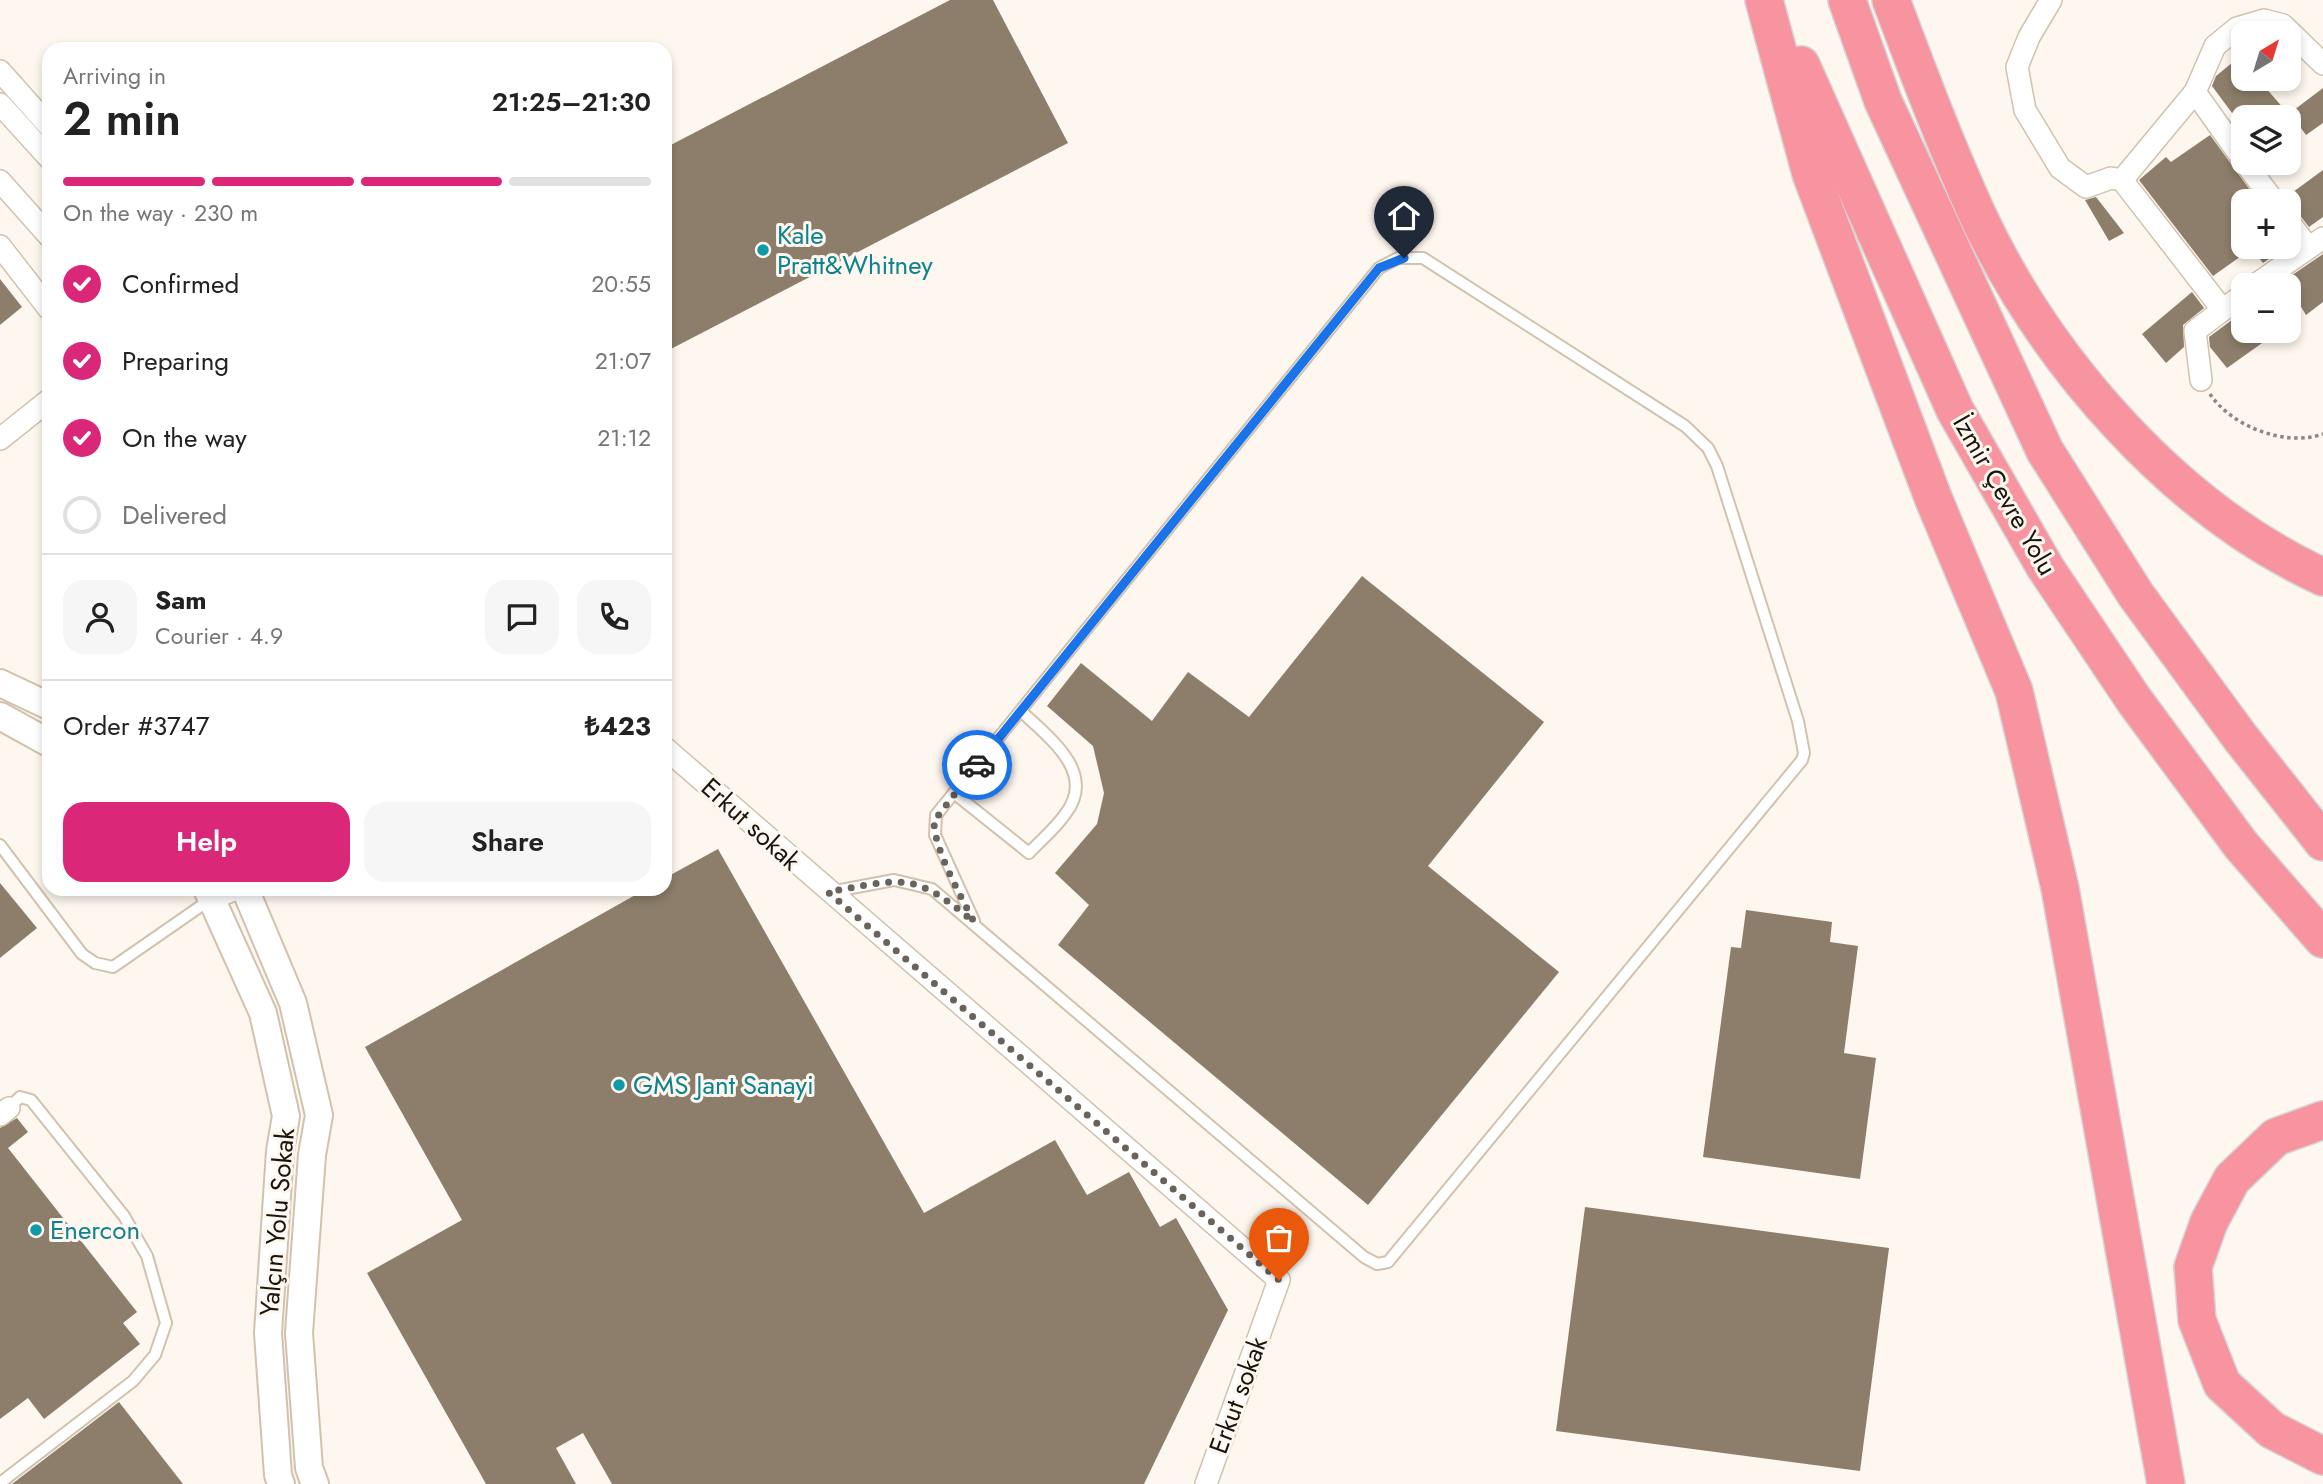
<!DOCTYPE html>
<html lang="en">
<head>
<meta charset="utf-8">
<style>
	:root { --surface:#fff; --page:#f6f6f6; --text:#222; --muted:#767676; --line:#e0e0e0; --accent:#db2777 }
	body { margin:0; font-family:Jost,sans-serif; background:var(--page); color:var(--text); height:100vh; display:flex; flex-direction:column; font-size:26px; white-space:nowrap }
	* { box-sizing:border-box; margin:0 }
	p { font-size:23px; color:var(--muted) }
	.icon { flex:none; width:38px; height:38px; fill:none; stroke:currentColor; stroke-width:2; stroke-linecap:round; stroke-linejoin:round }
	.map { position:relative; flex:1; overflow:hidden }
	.sheet { position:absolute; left:42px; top:42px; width:630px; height:854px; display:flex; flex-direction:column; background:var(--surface); border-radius:21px; box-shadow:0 4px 10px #0003 }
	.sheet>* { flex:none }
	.needle { width:46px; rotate:38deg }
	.buttons { position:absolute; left:2231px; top:21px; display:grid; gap:14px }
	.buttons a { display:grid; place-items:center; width:70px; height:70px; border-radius:14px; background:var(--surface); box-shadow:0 4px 10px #0003; font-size:35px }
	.pin { position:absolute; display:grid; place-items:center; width:60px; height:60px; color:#fff; margin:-72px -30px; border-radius:50% 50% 50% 0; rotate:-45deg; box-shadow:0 0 7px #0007 }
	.pin .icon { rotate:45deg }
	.courier { position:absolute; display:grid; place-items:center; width:70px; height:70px; margin:-35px; border:5px solid #1a73e8; border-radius:50%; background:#fff; color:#222; box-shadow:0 2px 9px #0007 }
	.headline em { font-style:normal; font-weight:600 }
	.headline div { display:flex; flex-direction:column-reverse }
	.headline { display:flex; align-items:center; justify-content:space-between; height:119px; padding:0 21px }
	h1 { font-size:46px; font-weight:600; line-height:52px }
	.bar { display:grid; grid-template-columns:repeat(4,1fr); gap:10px 7px; align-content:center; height:84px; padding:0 21px }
	.bar i { height:9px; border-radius:5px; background:var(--line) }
	.bar .active { background:var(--accent) }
	.bar p { grid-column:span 4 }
	.line { display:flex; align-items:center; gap:18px; padding:0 21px; border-top:2px solid var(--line) }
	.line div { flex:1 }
	.round { display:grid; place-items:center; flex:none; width:74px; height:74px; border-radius:21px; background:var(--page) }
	ol { padding:0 21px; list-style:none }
	li { display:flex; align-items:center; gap:21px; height:77px }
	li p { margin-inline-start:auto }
	li .icon { padding:7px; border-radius:50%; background:var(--accent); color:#fff; stroke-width:4 }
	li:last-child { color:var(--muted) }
	li i { width:38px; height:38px; border:4px solid var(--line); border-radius:50% }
	.button { display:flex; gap:14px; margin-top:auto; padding:14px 21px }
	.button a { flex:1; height:80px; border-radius:21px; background:var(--accent); color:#fff; font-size:28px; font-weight:600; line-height:80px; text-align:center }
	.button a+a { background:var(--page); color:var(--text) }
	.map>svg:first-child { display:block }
</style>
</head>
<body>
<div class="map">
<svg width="2323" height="1484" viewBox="0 0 2323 1484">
	<rect width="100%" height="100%" fill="#fef7ef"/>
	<g fill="#8c7e6a">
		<polygon points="950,0 993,0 1068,143 665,352 665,148"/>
		<polygon points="2244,53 2244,79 2258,79 2291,117 2235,117 2212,86 2216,76"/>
		<polygon points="2323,88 2323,123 2306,135 2290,113"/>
		<polygon points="2210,135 2258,201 2244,201 2244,254 2213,276 2139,180 2166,157 2171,162"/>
		<polygon points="2323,170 2323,217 2309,227 2299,214 2289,209 2289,195"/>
		<polygon points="2096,197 2124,233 2109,241 2085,200"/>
		<polygon points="2250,247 2287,247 2263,263"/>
		<polygon points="2323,254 2323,302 2306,315 2285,280"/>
		<polygon points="0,279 22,307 0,325"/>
		<polygon points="2192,292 2204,308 2183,325 2184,347 2166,363 2142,334"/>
		<polygon points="2244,311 2244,331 2279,331 2227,368 2210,347 2209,337"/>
		<polygon points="1362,576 1544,722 1428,866 1559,972 1368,1205 1058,945 1089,905 1055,873 1097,824 1104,793 1093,746 1047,706 1081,663 1152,721 1188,672 1249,717"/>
		<polygon points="718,849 924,1213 1055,1140 1087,1195 1129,1172 1160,1227 1176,1218 1228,1310 1144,1484 612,1484 583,1433 556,1448 576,1484 486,1484 367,1273 462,1220 365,1047 646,889 665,889 665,878"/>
		<polygon points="0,883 37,928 0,958"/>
		<polygon points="1746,910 1832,922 1830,942 1858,946 1844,1053 1876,1058 1860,1179 1703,1157 1731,947 1741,948"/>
		<polygon points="17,1118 28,1132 8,1148 137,1312 123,1323 140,1344 44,1419 28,1398 0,1419 0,1128"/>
		<polygon points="1585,1207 1889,1248 1860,1471 1556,1431"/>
		<polygon points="119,1402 183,1484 12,1484"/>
	</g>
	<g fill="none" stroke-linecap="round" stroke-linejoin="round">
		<defs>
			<g id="service">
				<path d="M954 793 1029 853C1041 840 1056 828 1066 813 1097 772 1048 737 1021 711"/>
				<polyline points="0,845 82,954 95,963 113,967 211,899"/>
				<polyline points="830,892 894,880 932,889 1364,1257 1377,1264 1388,1262 1802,760 1804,753 1798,721 1717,466 1708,448 1685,426 1423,258 1398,258 1379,268 936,815 935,835 974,921"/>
				<polyline points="0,1483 133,1381 155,1355 166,1323 147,1256 124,1216 31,1100 20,1097 9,1108"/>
			</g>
			<g id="minor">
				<polyline points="2051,0 2029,37 2017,67 2025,110 2060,168 2086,187 2111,178 2122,180 2222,309"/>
				<polyline points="0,71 49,126"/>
				<polyline points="2195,92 2244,161"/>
				<polyline points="0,104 49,158"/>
				<polyline points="2245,163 2274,201"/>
				<polyline points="2122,180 2195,92 2215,46 2237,28 2264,20 2283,25 2323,64"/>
				<polyline points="0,181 49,236"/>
				<polyline points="2289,222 2308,247"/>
				<polyline points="0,246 49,309"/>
				<polyline points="2255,285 2323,238"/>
				<polyline points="2201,380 2195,331 2244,294"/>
				<polyline points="0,439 49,400"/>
				<polyline points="665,748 1279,1280 1206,1484"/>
				<polyline points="211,899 236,889"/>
				<polyline points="0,1115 9,1108"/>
			</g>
			<g id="tertiary">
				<polyline points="0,683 49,706"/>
				<polyline points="0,716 49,743"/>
				<polyline points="207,889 263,1013 286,1116 280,1151 268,1333 278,1475 281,1484"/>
				<polyline points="245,889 293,1003 319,1115 312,1155 299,1333 309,1468 315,1484"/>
			</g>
			<g id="motorway">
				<polyline points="1764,0 1811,174 1934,500 2014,691 2060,888 2166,1484"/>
				<polyline points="1847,0 1883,101 2045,451 2136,595 2240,737 2323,842"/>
				<path d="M1891 0C1918 72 1946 146 1978 216 2047 363 2175 509 2323 577"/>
				<polyline points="1801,65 1955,410 2045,567 2134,700 2241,845 2323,939"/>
				<polyline points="2323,1120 2276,1137 2232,1179 2209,1222 2193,1267 2197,1320 2222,1384 2272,1430 2323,1456"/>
			</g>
		</defs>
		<use href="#service" stroke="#d1c2ad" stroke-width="14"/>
		<use href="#minor" stroke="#d1c2ad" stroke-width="24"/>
		<use href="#tertiary" stroke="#d1c2ad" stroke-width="30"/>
		<use href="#motorway" stroke="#d6d5d3" stroke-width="40"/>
		<path stroke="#8d877f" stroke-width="3.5" stroke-dasharray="3.5 3.5" stroke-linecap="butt" d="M2210 394C2232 427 2286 447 2323 434"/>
		<use href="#service" stroke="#fff" stroke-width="10"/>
		<use href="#minor" stroke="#fff" stroke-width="21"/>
		<use href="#tertiary" stroke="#fff" stroke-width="26"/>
		<use href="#motorway" stroke="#f894a0" stroke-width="37"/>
	</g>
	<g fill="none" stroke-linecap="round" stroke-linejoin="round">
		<path stroke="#69635b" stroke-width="7" stroke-dasharray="0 12.6" d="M977 765 934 821C934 850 961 896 974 922 912 870 903 879 828 892L1279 1280"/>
		<polyline stroke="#1a73e8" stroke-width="9" points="977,765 1379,268 1404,258"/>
	</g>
	<g fill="#0f9aa8" stroke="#fef7ef" stroke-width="2.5">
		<circle cx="763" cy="250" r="7"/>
		<circle cx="619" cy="1085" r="7"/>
		<circle cx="36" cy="1230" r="7"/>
	</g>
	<g text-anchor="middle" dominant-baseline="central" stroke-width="6" stroke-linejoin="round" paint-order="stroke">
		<g font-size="26" fill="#0d838f" stroke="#fef7ef" text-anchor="start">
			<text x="777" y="235">Kale<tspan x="777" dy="30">Pratt&amp;Whitney</tspan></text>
			<text x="633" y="1085">GMS Jant Sanayi</text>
			<text x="50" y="1230">Enercon</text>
		</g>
		<g font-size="26" fill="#19140c" stroke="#fef7ef">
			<text transform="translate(2005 495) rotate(60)">İzmir Çevre Yolu</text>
			<text transform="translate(751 824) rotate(42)">Erkut sokak</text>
			<text transform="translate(277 1222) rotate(-85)">Yalçın Yolu Sokak</text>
			<text transform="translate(1238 1395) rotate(-70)">Erkut sokak</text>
		</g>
	</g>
</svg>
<div class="buttons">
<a><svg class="needle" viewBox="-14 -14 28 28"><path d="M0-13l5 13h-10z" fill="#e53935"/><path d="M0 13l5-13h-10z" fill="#767676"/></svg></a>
<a><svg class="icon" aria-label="layers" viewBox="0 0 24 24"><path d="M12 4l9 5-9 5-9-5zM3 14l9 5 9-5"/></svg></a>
<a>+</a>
<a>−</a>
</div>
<div class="pin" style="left:1279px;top:1280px;background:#ea580c"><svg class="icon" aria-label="bag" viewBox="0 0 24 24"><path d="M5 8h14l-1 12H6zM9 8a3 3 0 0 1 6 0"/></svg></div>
<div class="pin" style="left:1404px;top:258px;background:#1f2937"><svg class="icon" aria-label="home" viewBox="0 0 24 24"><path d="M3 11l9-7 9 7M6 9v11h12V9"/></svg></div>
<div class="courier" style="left:977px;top:765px"><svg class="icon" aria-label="car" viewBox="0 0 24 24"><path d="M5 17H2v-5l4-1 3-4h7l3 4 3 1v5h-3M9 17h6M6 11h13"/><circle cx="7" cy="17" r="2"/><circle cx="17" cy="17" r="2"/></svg></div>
<section class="sheet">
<div class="headline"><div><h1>2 min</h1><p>Arriving in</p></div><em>21:25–21:30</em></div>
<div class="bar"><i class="active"></i><i class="active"></i><i class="active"></i><i></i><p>On the way · 230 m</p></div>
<ol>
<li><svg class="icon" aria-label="check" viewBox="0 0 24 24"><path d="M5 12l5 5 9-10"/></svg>Confirmed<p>20:55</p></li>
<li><svg class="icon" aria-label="check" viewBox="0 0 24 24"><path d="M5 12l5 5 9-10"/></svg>Preparing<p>21:07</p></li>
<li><svg class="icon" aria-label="check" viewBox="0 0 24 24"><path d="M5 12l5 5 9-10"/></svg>On the way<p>21:12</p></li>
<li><i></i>Delivered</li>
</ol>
<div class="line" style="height:126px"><a class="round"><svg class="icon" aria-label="person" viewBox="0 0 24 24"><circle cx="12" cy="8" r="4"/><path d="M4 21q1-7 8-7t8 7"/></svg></a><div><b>Sam</b><p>Courier · 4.9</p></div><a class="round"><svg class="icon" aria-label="chat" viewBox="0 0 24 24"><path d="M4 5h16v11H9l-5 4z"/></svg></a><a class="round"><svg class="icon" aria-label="phone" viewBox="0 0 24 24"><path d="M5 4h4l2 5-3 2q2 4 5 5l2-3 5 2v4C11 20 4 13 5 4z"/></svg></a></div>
<div class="line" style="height:91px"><div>Order #3747</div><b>₺423</b></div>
<div class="button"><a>Help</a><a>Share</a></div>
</section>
</div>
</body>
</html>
